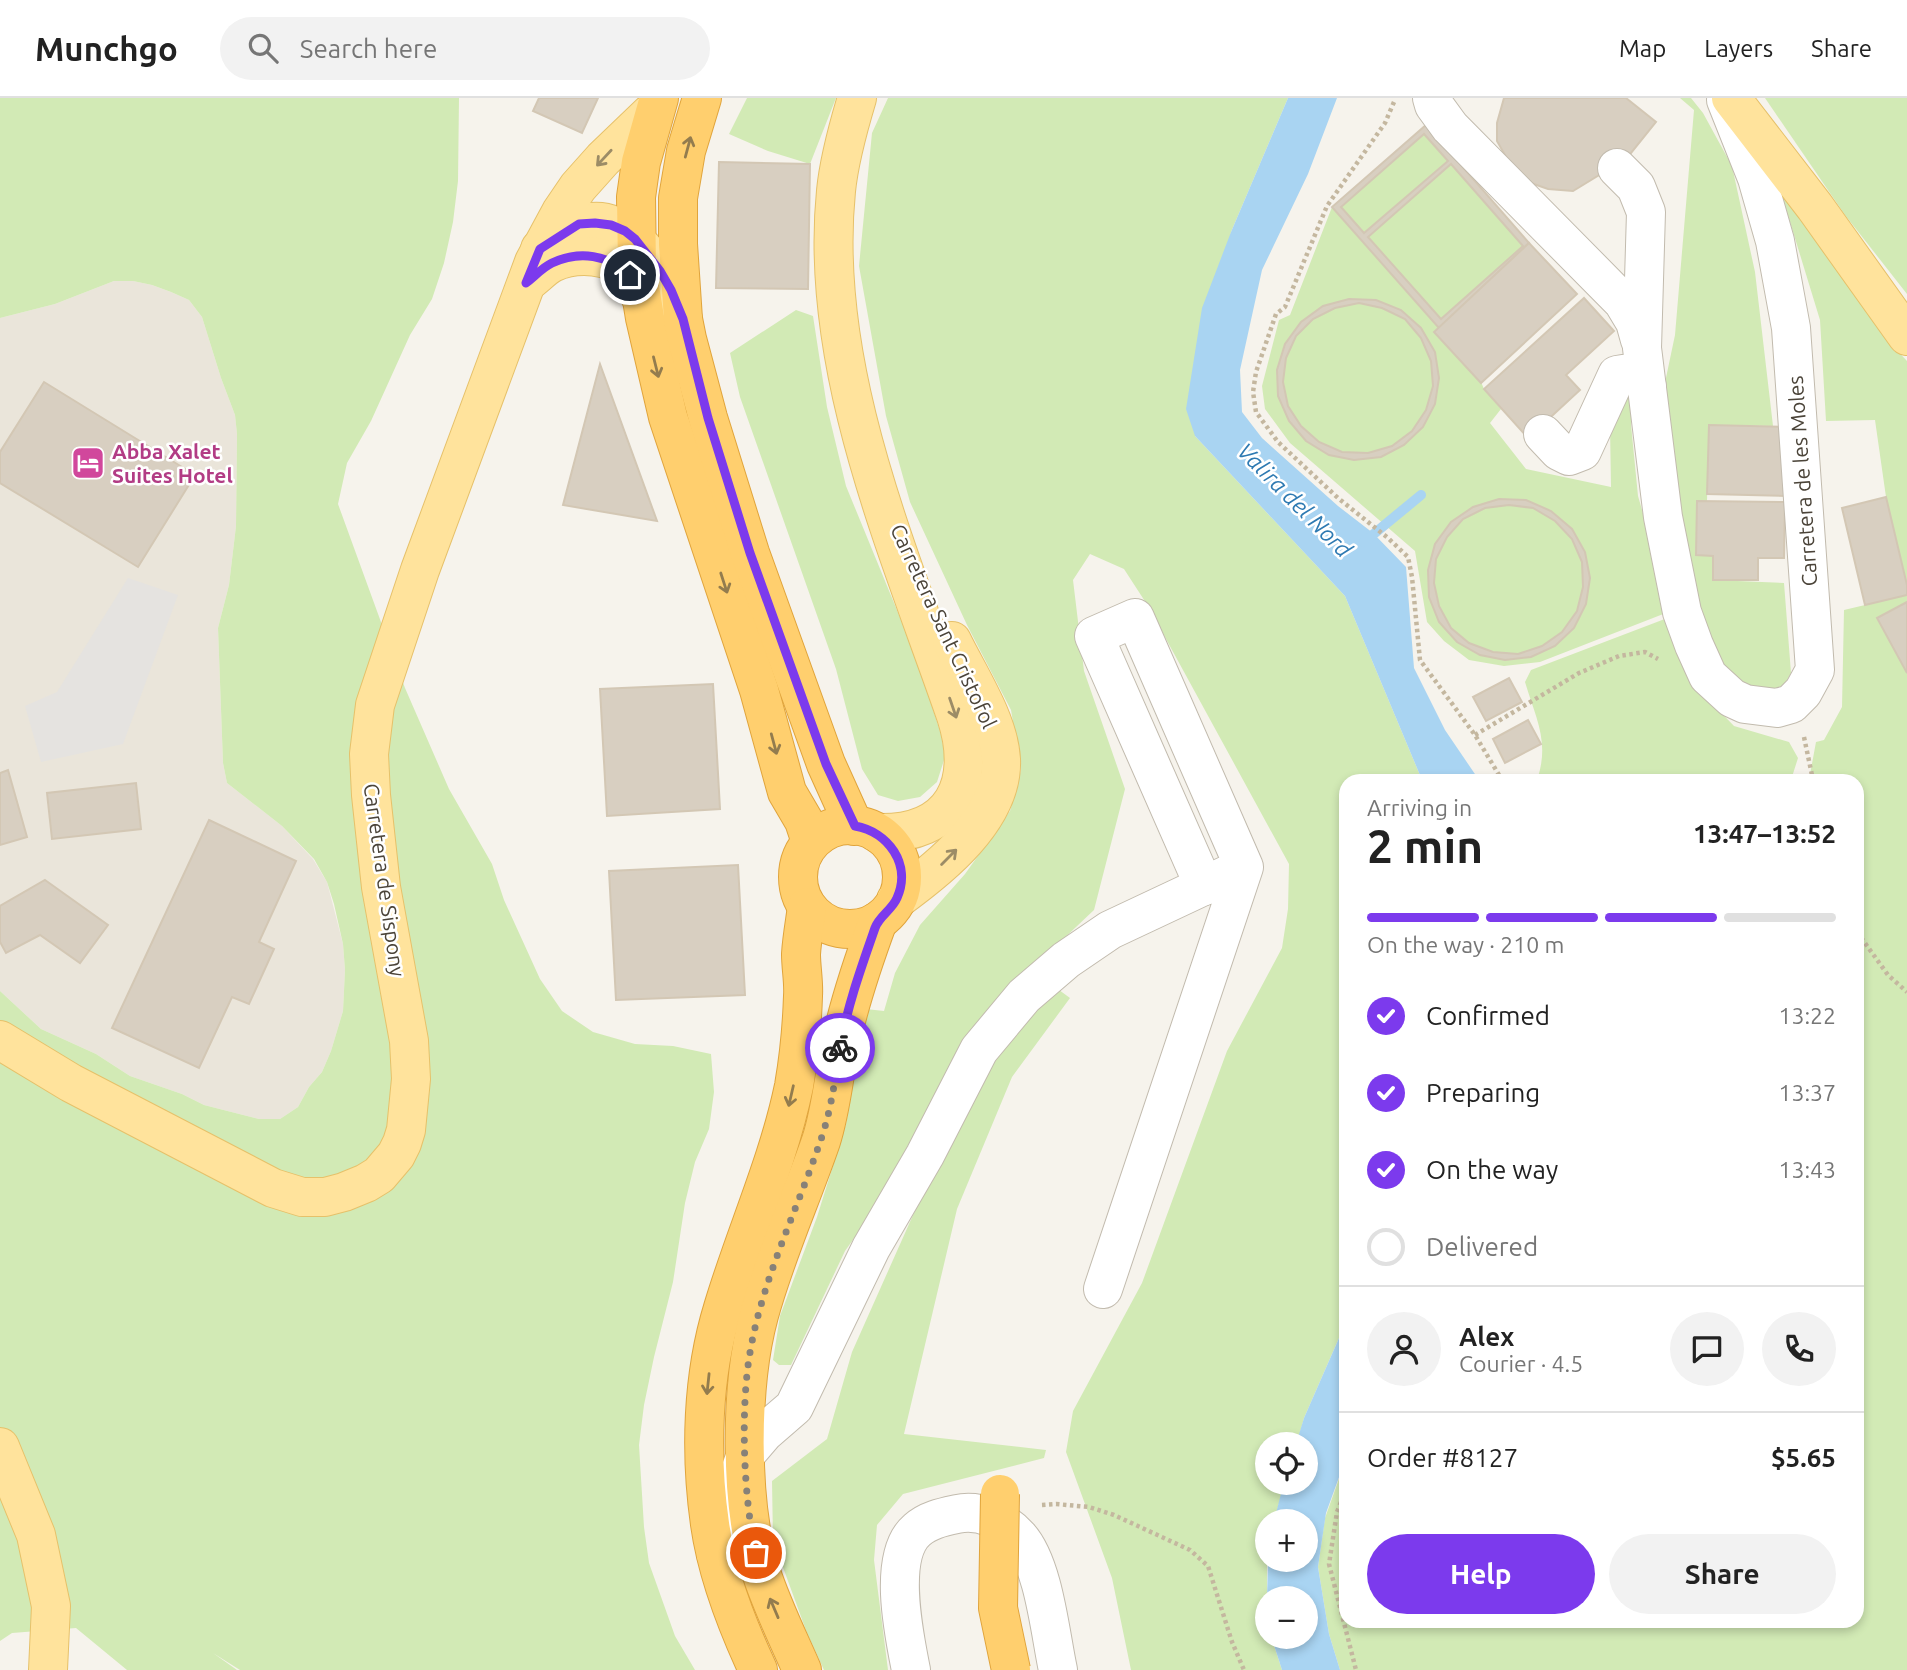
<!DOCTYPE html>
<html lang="en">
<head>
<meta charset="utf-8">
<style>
	:root { --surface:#fff; --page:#f2f2f2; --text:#222; --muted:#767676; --line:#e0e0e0; --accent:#7c3aed }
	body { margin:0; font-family:Ubuntu,sans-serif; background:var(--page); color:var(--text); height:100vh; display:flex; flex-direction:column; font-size:26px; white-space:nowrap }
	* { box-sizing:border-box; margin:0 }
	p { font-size:23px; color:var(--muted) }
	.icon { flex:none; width:38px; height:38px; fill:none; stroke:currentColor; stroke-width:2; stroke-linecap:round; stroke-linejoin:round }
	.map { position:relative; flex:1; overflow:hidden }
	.sheet { position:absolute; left:1339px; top:676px; width:525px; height:854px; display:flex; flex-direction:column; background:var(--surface); border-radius:21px; box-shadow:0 4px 10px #0003 }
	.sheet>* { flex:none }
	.controls { position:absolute; left:1255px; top:1334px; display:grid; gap:14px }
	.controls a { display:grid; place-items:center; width:63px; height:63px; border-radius:50%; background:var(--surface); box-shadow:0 4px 10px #0003; font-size:35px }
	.pin { position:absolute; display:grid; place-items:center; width:60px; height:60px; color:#fff; margin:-30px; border:4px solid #fff; border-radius:50%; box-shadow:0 2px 7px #0007 }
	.courier { position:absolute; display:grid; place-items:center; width:70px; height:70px; margin:-35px; border:5px solid #7c3aed; border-radius:50%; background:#fff; color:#222; box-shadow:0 2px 9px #0007 }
	.summary em { font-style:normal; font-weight:600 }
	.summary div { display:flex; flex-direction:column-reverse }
	.summary { display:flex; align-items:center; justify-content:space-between; height:119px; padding:0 28px }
	h1 { font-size:46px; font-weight:600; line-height:52px }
	.bar { display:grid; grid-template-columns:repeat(4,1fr); gap:10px 7px; align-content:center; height:84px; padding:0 28px }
	.bar i { height:9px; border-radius:5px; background:var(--line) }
	.bar .active { background:var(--accent) }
	.bar p { grid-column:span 4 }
	.line { display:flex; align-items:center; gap:18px; padding:0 28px; border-top:2px solid var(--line) }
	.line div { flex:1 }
	.round { display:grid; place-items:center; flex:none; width:74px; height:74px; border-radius:37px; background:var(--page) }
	ol { padding:0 28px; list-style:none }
	li { display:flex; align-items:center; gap:21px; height:77px }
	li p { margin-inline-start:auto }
	li .icon { padding:7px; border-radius:50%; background:var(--accent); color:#fff; stroke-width:4 }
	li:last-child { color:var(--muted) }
	li i { width:38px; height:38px; border:4px solid var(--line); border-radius:50% }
	.button { display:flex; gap:14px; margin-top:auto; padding:14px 28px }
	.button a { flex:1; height:80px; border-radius:42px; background:var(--accent); color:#fff; font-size:28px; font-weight:600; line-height:80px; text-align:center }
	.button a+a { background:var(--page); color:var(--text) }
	header { display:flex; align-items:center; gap:42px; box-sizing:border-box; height:98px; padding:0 35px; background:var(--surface); border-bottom:2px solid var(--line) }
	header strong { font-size:33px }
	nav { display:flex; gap:38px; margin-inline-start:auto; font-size:24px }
	.search { width:490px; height:63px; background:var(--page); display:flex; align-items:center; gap:18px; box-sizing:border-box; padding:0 24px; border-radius:38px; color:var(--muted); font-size:26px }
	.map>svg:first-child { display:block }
</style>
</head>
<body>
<header>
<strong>Munchgo</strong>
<div class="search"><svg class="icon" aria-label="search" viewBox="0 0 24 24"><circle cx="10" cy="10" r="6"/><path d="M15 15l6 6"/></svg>Search here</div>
<nav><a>Map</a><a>Layers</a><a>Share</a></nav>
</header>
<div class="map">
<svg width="1907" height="1572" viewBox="0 0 1907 1572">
	<rect width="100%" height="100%" fill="#f6f3ec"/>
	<polygon fill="#eae5da" points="114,183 133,183 152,187 171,194 189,202 202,219 221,280 235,317 237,336 236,428 229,487 218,530 223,665 227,685 282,728 313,761 327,784 343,846 345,872 343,913 331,953 322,974 309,989 298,1009 280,1021 259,1021 204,1007 182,996 130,978 96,956 41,931 0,893 0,220 55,206"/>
	<g fill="#d2eab5">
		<polygon points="0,0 459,0 458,83 453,124 444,165 432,201 410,237 371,323 347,365 338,406 405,590 449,691 492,766 504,802 540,881 562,913 593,934 635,946 673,948 711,956 714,994 709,1031 695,1064 685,1105 673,1184 654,1259 644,1307 639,1347 644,1429 649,1465 675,1538 695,1572 240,1572 213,1555 237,1572 127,1572 76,1530 12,1535 0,1543 0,893 41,931 96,956 130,978 182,996 204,1007 259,1021 280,1021 298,1009 309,989 322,974 331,953 343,913 345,872 343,846 334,806 327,784 314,761 282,728 227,685 223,665 218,530 229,487 236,428 237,336 235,317 221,280 202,219 189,202 171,194 152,187 133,183 114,183 55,206 0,220"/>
		<polygon points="747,0 836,0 810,66 768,53 729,36"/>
		<polygon points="888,0 1288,0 1231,134 1195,338 1345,498 1422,682 1346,682 1346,1224 1304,1320 1297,1346 1267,1346 1267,1384 1285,1384 1274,1423 1267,1423 1267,1538 1271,1538 1282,1572 1131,1572 1112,1480 1066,1354 1073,1313 1142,1185 1227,953 1282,850 1288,811 1289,766 1148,508 1124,471 1090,456 1073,482 1084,573 1125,691 1094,812 981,919 896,1081 845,1153 791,1267 779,1267 773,1262 780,1218 817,1119 846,1026 866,911 884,913 895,875 920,827 965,776 1010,713 1021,672 1011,612 967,527 910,404 886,318 859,168 872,35"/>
		<polygon points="1680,0 1691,0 1703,15 1732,68 1755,174 1773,328 1709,327 1707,403 1697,403 1696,457 1713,458 1713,482 1784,485 1791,575 1780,594 1733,585 1696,508 1663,294 1675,237 1694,12"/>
		<polygon points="1765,0 1907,0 1907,196 1845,117"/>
		<polygon points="1424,36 1448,63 1364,135 1341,109"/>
		<polygon points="1451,66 1523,148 1441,221 1368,139"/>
		<polygon points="1779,88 1889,244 1907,263 1907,487 1886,399 1875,322 1826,323 1820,222"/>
		<polygon points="1332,109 1439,230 1481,284 1484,291 1501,311 1490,325 1526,371 1611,389 1610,328 1622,295 1631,296 1631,327 1638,398 1671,513 1540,564 1504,568 1469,562 1444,543 1427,524 1415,453 1290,345 1265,311 1262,288 1279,222 1290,217"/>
		<polygon points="796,212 813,218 827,309 846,388 915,556 941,636 945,659 937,684 920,699 898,703 878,697 862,671 836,571 740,299 730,255"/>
		<polygon points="1907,497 1907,1572 1340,1572 1329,1536 1318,1469 1325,1420 1346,1361 1346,1522 1857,1522 1857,682 1809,682 1816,644 1824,642 1842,609 1844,512"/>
		<path d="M1670 519 1705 598 1734 628 1789 644 1798 660 1791 682H1537C1550 644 1536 621 1525 584L1531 572Z"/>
		<polygon points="1055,889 1070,900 1012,979 957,1111 904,1336 1046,1352 1044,1360 903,1396 877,1427 874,1462 888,1572 824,1572 807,1535 773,1442 772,1383 827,1341 852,1254 942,1052 1006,942"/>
	</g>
	<polygon fill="#e5e3e0" points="128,480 178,497 123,646 41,664 25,608 57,594"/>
	<g fill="#a9d4f2">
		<polygon points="1288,0 1337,0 1308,76 1262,172 1240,272 1242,314 1262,340 1338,408 1373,435 1406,469 1414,570 1445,632 1479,682 1422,682 1345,498 1195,338 1186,311 1202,210 1231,134"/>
		<polygon points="1346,1224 1346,1360 1326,1415 1318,1469 1329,1536 1340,1572 1282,1572 1271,1538 1306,1538 1306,1500 1267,1500 1268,1461 1306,1461 1306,1423 1274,1423 1284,1384 1306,1384 1306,1346 1296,1346 1304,1320"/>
	</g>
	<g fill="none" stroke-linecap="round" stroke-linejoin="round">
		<polyline stroke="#a9d4f2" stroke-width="10" points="1364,444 1421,397"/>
	</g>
	<g fill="#d8cfc1" stroke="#d3c7b4" stroke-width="2" fill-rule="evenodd">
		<polygon points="539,0 598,0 582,35 533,13"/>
		<polygon points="1504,0 1626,0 1656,24 1627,60 1573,93 1548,91 1531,85 1514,73 1497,43 1497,25"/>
		<path d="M1426 27 1529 145 1439 230 1332 109ZM1424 36 1448 63 1364 135 1341 109ZM1451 66 1523 148 1441 221 1368 139Z"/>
		<polygon points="719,64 810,66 808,191 716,190"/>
		<polygon points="1529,145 1577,196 1481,285 1434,234"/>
		<polygon points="1584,200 1614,233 1566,277 1580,292 1528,340 1484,291"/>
		<path d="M1349 201 1376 202 1401 212 1421 230 1435 254 1439 280 1435 306 1423 329 1404 347 1381 359 1354 362 1329 357 1306 343 1289 323 1278 298 1277 272 1285 246 1301 224 1323 208ZM1359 205 1382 210 1405 221 1421 240 1431 263 1433 288 1426 312 1412 333 1392 348 1368 355 1342 354 1319 344 1301 328 1288 308 1283 284 1286 260 1296 238 1313 221 1335 210Z"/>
		<polygon points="600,266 657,423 563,407"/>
		<polygon points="44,284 195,377 138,469 0,385 0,354"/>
		<polygon points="1709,327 1788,329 1786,398 1707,396"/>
		<polygon points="1886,399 1907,487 1907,497 1865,507 1842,410"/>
		<path d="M1499 401 1526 402 1551 413 1572 431 1585 454 1590 480 1586 506 1574 530 1555 548 1531 559 1505 562 1480 557 1457 544 1439 524 1429 499 1428 472 1435 446 1451 424 1473 409ZM1509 407 1533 410 1555 423 1572 441 1582 464 1583 489 1577 513 1562 534 1542 548 1518 556 1493 554 1469 545 1451 530 1439 508 1434 485 1436 461 1447 439 1463 421 1485 410Z"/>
		<polygon points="1697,403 1785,404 1784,460 1758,460 1758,482 1713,482 1713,458 1696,457"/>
		<polygon points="1907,504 1907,575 1877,520"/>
		<polygon points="1509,580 1522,604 1486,623 1473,599"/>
		<polygon points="713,586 720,711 607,718 600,591"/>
		<polygon points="1528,622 1541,646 1505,665 1493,641"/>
		<polygon points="8,672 27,739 0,747 0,675"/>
		<polygon points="136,685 141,731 52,741 47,695"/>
		<polygon points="209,722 296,763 259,844 274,851 249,906 232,899 199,970 112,930"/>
		<polygon points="738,767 745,897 616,902 609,773"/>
		<polygon points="45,782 108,827 80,865 40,837 6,855 0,844 0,808"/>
	</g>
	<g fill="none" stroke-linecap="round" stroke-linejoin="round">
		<defs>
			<g id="minor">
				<polyline points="1432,0 1434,7 1450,29 1623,204 1635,224 1640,242"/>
				<polyline points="1617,70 1636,89 1646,114 1642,250 1663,419 1682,514 1694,547 1708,578 1732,600 1745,606 1777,610 1791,606 1803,594 1815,572 1791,230 1775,143 1757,80 1726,2"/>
				<path d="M1543 336 1559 353 1569 358 1582 353 1617 277C1632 274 1639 274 1647 289"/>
				<polyline points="1103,1191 1244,769 1135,520 1094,538 1204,788"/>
				<polyline points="716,1456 729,1404 746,1356 764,1335 794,1309 871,1150 925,1057 979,952 1024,898 1066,862 1110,832 1227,777"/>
				<path d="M911 1572C904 1537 887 1458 917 1432 928 1422 943 1419 957 1416 979 1411 1004 1422 1019 1439 1044 1467 1050 1535 1058 1572"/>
			</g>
			<g id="major">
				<path d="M857 0C848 30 839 62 836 93 818 271 899 453 956 618 978 685 953 737 877 735"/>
				<polyline points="1731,0 1815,109 1907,238"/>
				<path d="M540 151C552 143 564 133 577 128 631 105 667 183 683 221"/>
				<path d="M530 182C537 177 544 169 552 165 576 154 613 155 630 177 635 184 638 194 642 202"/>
				<path d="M896 802C939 771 1004 720 1001 661 999 623 969 578 952 543"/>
				<polyline points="0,942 71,985 273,1090 302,1099 325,1099 344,1094 366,1085 379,1077 396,1057 402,1045 406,1032 411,981 409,943 381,789 371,697 369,656 375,607 420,472 534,164 561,114 578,89 603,61 653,13"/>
				<polyline points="0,1349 36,1437 51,1508 48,1572"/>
			</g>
			<g id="highway">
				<polyline points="659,0 641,64 636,99 637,170 645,220 668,319 759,592 787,694 804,723 811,744"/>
				<polyline points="702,0 686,53 678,100 678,146 683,221 687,241 708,320 750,455 826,666 854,728"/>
				<circle cx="850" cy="779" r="52"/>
				<path d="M758 1572C737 1527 717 1476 710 1426 700 1356 702 1278 723 1210 745 1136 778 1065 794 988 799 959 802 928 803 898 804 884 801 870 801 856 802 840 805 824 807 809"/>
				<path d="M802 1572C788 1540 772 1508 761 1474 739 1405 740 1287 759 1217 775 1158 801 1101 821 1043 832 1009 834 973 842 939 851 899 864 861 878 823"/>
			</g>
		</defs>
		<use href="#minor" stroke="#c2bbae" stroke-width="40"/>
		<use href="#major" stroke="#e6c16a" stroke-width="40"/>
		<use href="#highway" stroke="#e0a43c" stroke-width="40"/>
		<g stroke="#c4b79f" stroke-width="4.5" stroke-dasharray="3.5 3.5" stroke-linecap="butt">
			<polyline points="1394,4 1385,25 1327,108 1285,209 1276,216 1256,274 1253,294 1256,314 1278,344 1338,400 1388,440 1408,459 1412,479 1420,562 1475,637 1502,682"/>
			<polyline points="1475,637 1579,575 1619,558 1645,554 1658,561"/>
			<polyline points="1804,639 1813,682"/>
			<polyline points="1857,834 1888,877 1907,894"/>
			<polyline points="1346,1391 1337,1414 1329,1466 1356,1572"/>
			<polyline points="1042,1407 1056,1406 1089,1409 1114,1417 1190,1452 1208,1468 1232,1544 1244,1572"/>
		</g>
		<use href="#minor" stroke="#fff" stroke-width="38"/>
		<use href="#major" stroke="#ffe39c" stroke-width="38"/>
		<use href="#highway" stroke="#ffcf6e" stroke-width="38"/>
		<defs>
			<polyline id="highway-bridge" points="1000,1396 998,1510 1011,1572"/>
		</defs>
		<use href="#highway-bridge" stroke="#e0a43c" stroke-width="40" stroke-linecap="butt"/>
		<use href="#highway-bridge" stroke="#ffcf6e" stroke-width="38"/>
	</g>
	<defs><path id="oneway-shaft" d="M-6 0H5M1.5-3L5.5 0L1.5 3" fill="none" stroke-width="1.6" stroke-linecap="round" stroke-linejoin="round" transform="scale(1.75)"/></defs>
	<g stroke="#937c4e">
		<use href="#oneway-shaft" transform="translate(688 49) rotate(-75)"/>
		<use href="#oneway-shaft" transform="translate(656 269) rotate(76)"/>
		<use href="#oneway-shaft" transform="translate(724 485) rotate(72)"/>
		<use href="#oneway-shaft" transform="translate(774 646) rotate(75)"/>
		<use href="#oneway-shaft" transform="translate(791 998) rotate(103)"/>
		<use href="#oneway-shaft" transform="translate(708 1286) rotate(96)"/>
		<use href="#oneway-shaft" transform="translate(774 1510) rotate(-113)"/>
	</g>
	<g stroke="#9c8c66">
		<use href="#oneway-shaft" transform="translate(604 60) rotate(133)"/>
		<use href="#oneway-shaft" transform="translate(953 610) rotate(71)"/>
		<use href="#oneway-shaft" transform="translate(949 759) rotate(-45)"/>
	</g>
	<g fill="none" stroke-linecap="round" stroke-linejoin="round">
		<path stroke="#878178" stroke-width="7" stroke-dasharray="0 12.6" d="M756 1455C743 1400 740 1305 751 1249 764 1178 797 1112 820 1044 831 1014 835 981 840 950"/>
		<path stroke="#7c3aed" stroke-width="9" d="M630 177C608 157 580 152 552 165 543 169 534 179 526 185L540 151 579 126 595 125 611 127 625 133 635 141 660 173 671 192 683 221 708 320 750 455 826 666 855 728C888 734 912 766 897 800 892 812 879 818 875 830 861 870 847 909 840 950"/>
	</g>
	<defs>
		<symbol id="hotel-square" viewBox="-11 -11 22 22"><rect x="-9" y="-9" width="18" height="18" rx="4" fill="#d1479c" stroke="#fff"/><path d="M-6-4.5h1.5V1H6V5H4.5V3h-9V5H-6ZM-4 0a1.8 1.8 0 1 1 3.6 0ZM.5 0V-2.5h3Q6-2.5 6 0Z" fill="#fff"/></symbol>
	</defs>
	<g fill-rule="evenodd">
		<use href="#hotel-square" x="69" y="346" width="38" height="38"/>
	</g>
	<g text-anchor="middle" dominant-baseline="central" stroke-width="5" stroke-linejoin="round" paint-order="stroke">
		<g font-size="21" font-weight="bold" fill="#b23c85" stroke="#fff" text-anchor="start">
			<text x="112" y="353">Abba Xalet<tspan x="112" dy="24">Suites Hotel</tspan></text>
		</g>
		<g font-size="21" fill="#4b4439" stroke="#fff">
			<text transform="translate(1802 383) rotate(-94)">Carretera de les Moles</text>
			<text transform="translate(944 528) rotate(65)">Carretera Sant Cristofol</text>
			<text transform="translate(385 782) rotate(82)">Carretera de Sispony</text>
		</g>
		<g font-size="23" font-style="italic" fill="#2e7ab2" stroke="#fff">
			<text transform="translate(1295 402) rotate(45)">Valira del Nord</text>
		</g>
	</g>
</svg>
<div class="controls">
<a><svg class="icon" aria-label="locate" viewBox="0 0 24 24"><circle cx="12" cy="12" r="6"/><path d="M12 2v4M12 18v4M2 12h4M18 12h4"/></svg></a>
<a>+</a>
<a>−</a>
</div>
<div class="pin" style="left:756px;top:1455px;background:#ea580c"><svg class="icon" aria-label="bag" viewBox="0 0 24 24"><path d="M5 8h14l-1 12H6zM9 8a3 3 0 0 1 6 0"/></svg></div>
<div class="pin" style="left:630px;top:177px;background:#1f2937"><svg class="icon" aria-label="home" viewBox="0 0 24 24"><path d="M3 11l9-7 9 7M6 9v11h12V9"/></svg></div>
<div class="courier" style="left:840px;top:950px"><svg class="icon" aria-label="bike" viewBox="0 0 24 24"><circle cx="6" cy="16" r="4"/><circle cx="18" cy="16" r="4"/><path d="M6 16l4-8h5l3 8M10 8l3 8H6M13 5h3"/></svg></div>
<section class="sheet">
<div class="summary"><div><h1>2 min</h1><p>Arriving in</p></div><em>13:47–13:52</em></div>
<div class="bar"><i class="active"></i><i class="active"></i><i class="active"></i><i></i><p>On the way · 210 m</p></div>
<ol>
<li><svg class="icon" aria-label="check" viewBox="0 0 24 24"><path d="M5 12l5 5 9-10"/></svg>Confirmed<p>13:22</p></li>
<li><svg class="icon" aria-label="check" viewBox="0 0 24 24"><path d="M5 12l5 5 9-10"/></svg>Preparing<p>13:37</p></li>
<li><svg class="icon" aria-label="check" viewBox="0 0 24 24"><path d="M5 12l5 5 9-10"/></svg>On the way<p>13:43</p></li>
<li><i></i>Delivered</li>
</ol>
<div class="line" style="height:126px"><a class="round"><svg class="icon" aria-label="person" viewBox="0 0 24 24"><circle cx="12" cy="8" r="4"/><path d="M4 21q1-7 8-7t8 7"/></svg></a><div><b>Alex</b><p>Courier · 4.5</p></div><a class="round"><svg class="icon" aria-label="chat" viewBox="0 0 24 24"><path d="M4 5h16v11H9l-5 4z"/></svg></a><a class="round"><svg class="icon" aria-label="phone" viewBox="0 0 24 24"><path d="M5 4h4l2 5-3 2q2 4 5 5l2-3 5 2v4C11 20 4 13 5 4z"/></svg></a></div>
<div class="line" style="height:91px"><div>Order #8127</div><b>$5.65</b></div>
<div class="button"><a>Help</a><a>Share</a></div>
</section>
</div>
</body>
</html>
